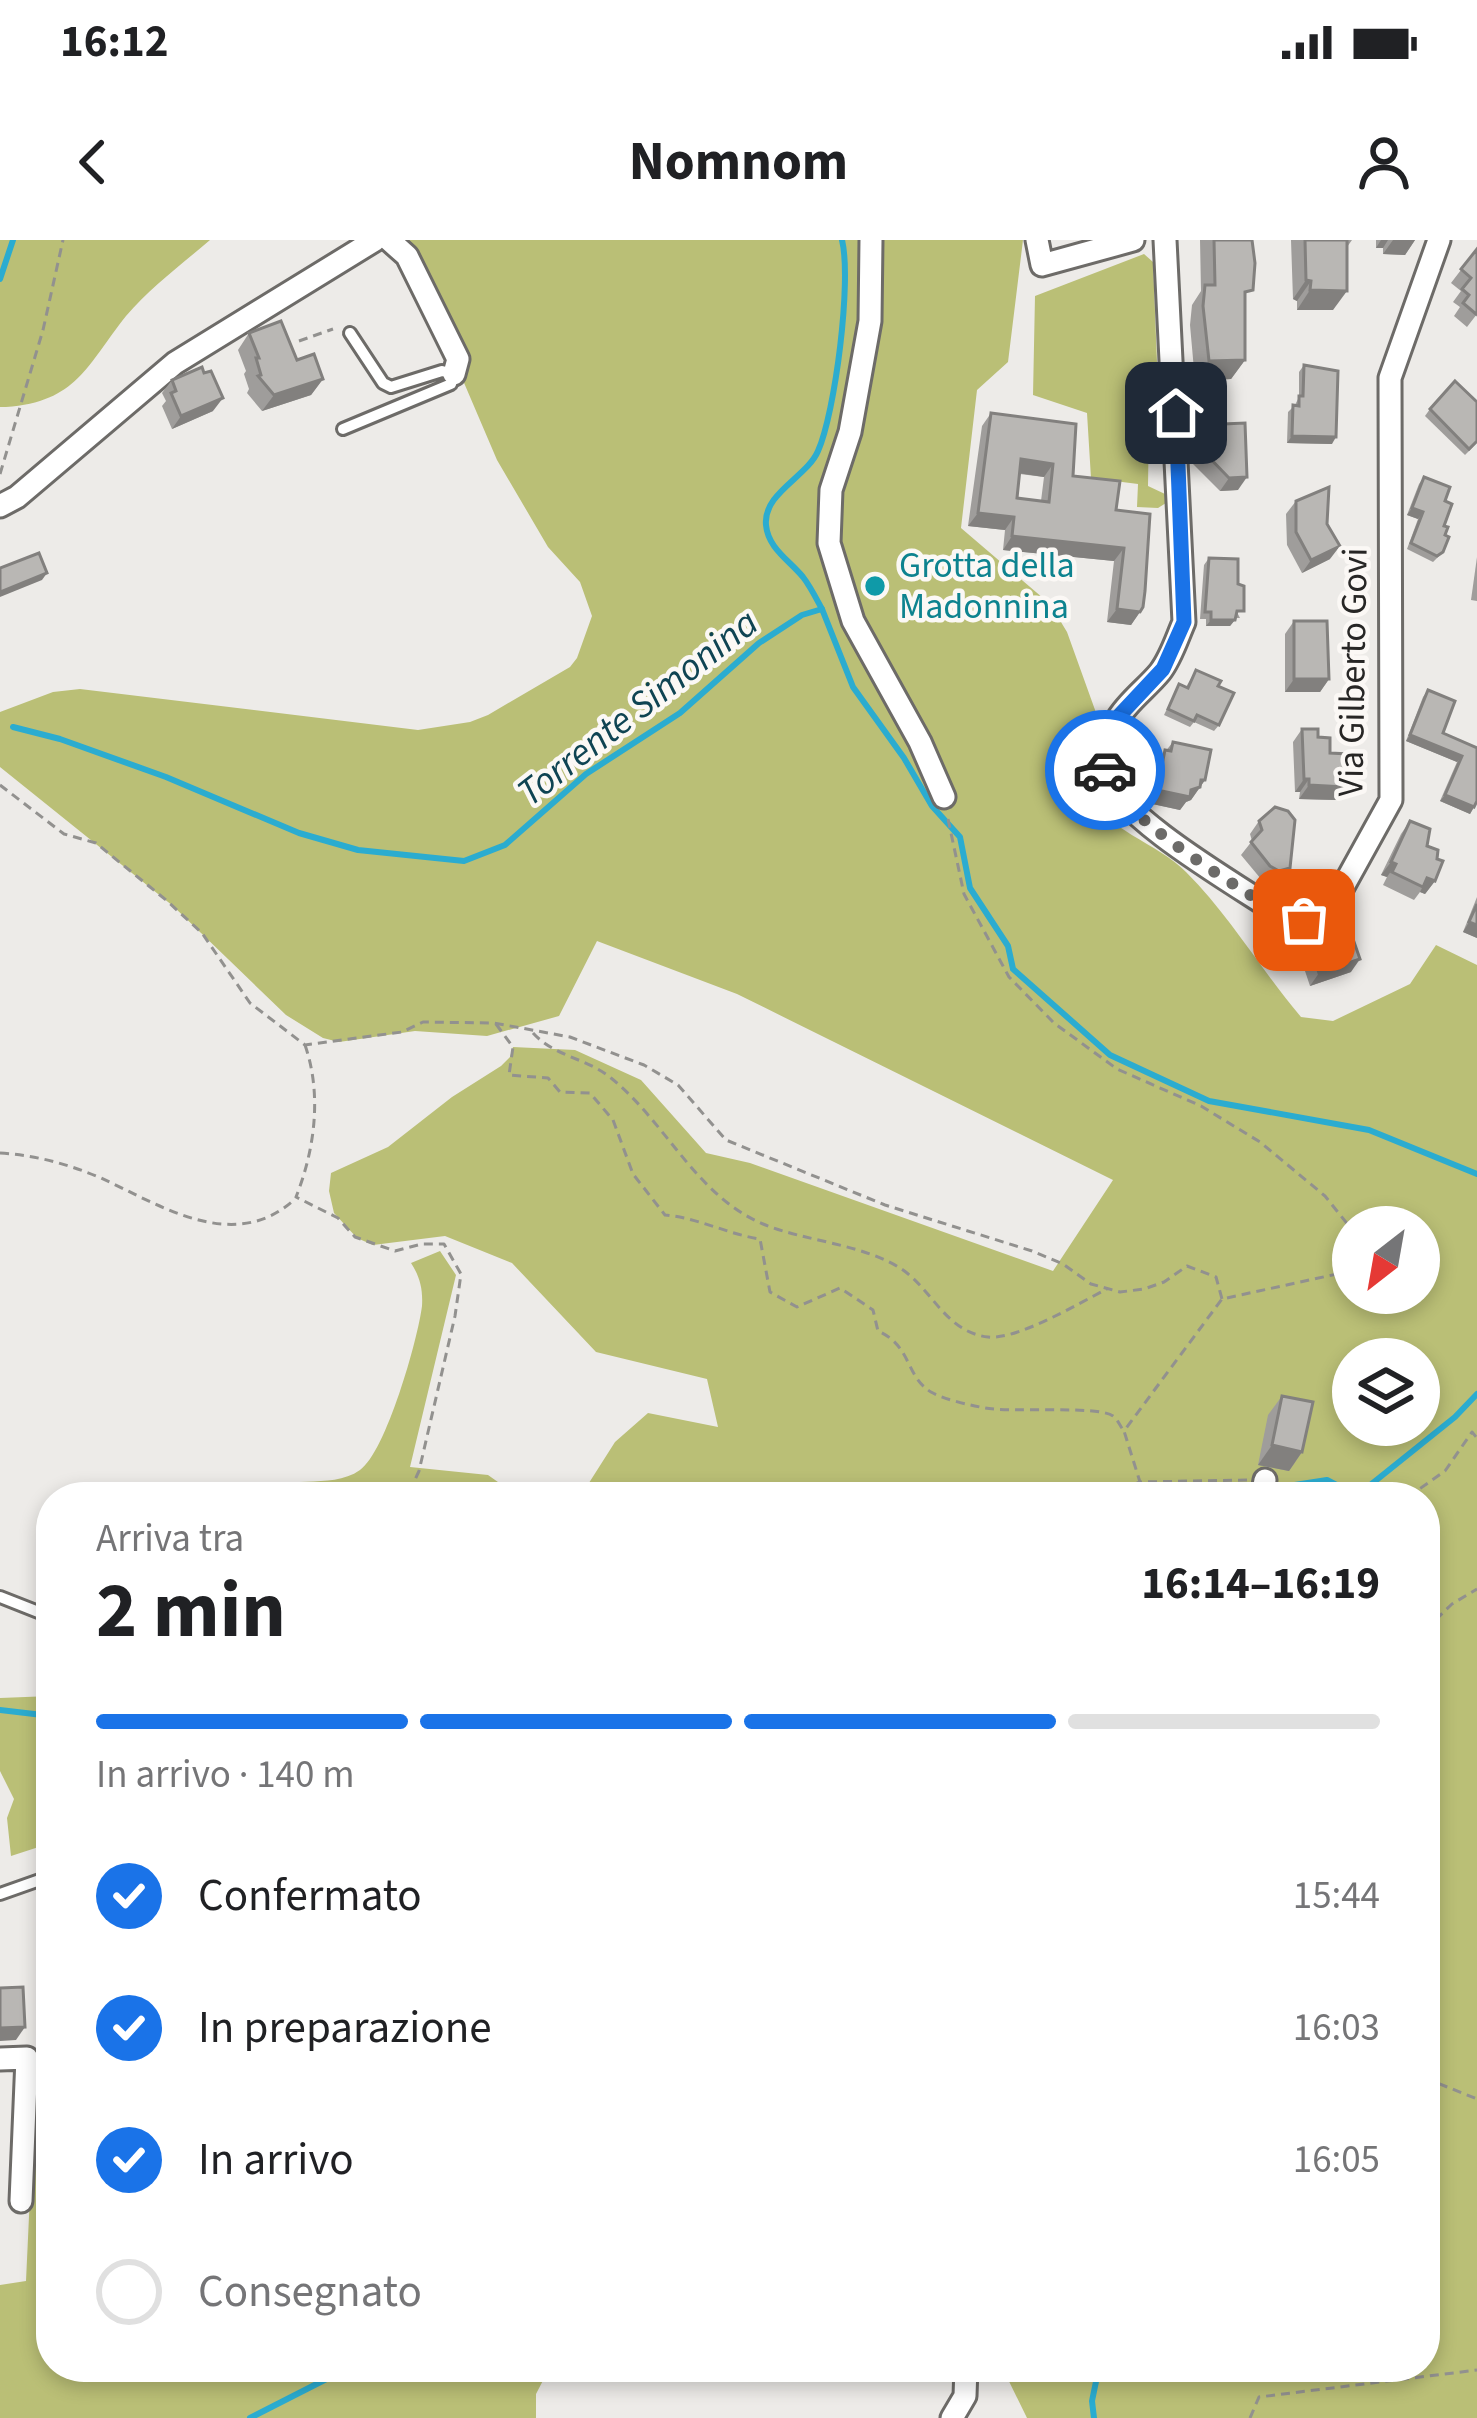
<!DOCTYPE html>
<html lang="it">
<head>
<meta charset="utf-8">
<style>
	:root { --surface:#fff; --page:#f2f2f2; --text:#202124; --muted:#757577; --line:#e0e0e0; --accent:#1a73e8 }
	body { margin:0; font-family:"Source Sans 3",sans-serif; background:var(--page); color:var(--text); height:100vh; display:flex; flex-direction:column; font-size:45px; white-space:nowrap }
	* { box-sizing:border-box; margin:0 }
	p { font-size:39px; color:var(--muted) }
	.icon { flex:none; width:66px; height:66px; fill:none; stroke:currentColor; stroke-width:2; stroke-linecap:round; stroke-linejoin:round }
	.map { position:relative; flex:1; overflow:hidden }
	.drawer { position:absolute; left:36px; top:1242px; width:1404px; height:900px; display:flex; flex-direction:column; background:var(--surface); border-radius:48px; box-shadow:0 6px 18px #0003 }
	.drawer>* { flex:none }
	.needle { width:78px; rotate:211deg }
	.tools { position:absolute; left:1332px; top:966px; display:grid; gap:24px }
	.tools a { display:grid; place-items:center; width:108px; height:108px; border-radius:50%; background:var(--surface); box-shadow:0 6px 18px #0003; font-size:60px }
	.pin { position:absolute; display:grid; place-items:center; width:102px; height:102px; color:#fff; margin:-51px; border-radius:24px; box-shadow:0 6px 18px #0006 }
	.courier { position:absolute; display:grid; place-items:center; width:120px; height:120px; margin:-60px; border:9px solid #1a73e8; border-radius:50%; background:#fff; color:#222; box-shadow:0 3px 15px #0007 }
	.overview em { font-style:normal; font-weight:700 }
	.overview div { display:flex; flex-direction:column-reverse }
	.overview { display:flex; align-items:center; justify-content:space-between; height:204px; padding:0 60px }
	h1 { font-size:78px; font-weight:700; line-height:90px }
	.bar { display:grid; grid-template-columns:repeat(4,1fr); gap:18px 12px; align-content:center; height:144px; padding:0 60px }
	.bar i { height:15px; border-radius:9px; background:var(--line) }
	.bar .active { background:var(--accent) }
	.bar p { grid-column:span 4 }
	ol { padding:0 60px; list-style:none }
	li { display:flex; align-items:center; gap:36px; height:132px }
	li p { margin-inline-start:auto }
	li .icon { padding:12px; border-radius:50%; background:var(--accent); color:#fff; stroke-width:4 }
	li:last-child { color:var(--muted) }
	li i { width:66px; height:66px; border:6px solid var(--line); border-radius:50% }
	.status { display:flex; justify-content:space-between; align-items:center; height:84px; padding:0 60px; background:var(--surface); direction:ltr }
	.status svg { height:33px; fill:currentColor }
	header { display:flex; justify-content:space-between; align-items:center; height:156px; padding:0 60px; background:var(--surface); font-size:54px; font-weight:700 }
	.map>svg:first-child { display:block }
</style>
</head>
<body>
<div class="status"><b>16:12</b><svg viewBox="0 0 49 12"><path d="M0 12V9h3v3zM5 12V6h3v6zM10 12V3h3v9zM15 12V0h3v12zM26 1h20v11H26zM47 4h2v5h-2z"/></svg></div>
<header><svg class="icon" aria-label="back" viewBox="0 0 24 24"><path d="M15 5l-7 7 7 7"/></svg>Nomnom<svg class="icon" aria-label="person" viewBox="0 0 24 24"><circle cx="12" cy="8" r="4"/><path d="M4 21q1-7 8-7t8 7"/></svg></header>
<div class="map">
<svg width="1477" height="2178" viewBox="0 0 1477 2178">
	<rect width="100%" height="100%" fill="#edebe8"/>
	<g fill="#babf76" fill-rule="evenodd">
		<path d="M0 0H210C182 24 150 48 126 76 87 125 77 162 6 167H0Z"/>
		<path d="M403 0H1023L1008 122 977 150 961 288 1050 364 1067 392 1099 481C1090 504 1075 526 1086 551 1103 589 1158 603 1186 632 1230 676 1261 730 1301 777L1333 781 1410 744 1436 705 1477 725V2178H1027L1002 2127H1425V1257H580L615 1202 648 1173 718 1187 707 1139 596 1112 512 1023 445 996 373 1005 357 998 334 973 329 951 331 933 388 907 452 857 501 826 510 817 513 807 575 810 641 840 706 913 750 923 1053 1031 1113 940 737 754 597 701 559 776 487 796 415 791 339 802 323 798 286 775 173 666 0 527V472L53 452 80 449 418 490 470 482 488 475 570 427 577 418 592 376 580 342 548 307 497 220ZM1353 987H1419V1053H1353ZM1353 1119H1419V1185H1353Z"/>
		<polygon points="1144,14 1153,22 1159,172 1149,177 1148,246 1165,254 1166,263 1158,268 1137,267 1138,244 1091,238 1087,173 1033,155 1035,56"/>
		<path d="M440 1011 456 1035 410 1227 488 1235 519 1257H255C284 1230 329 1252 360 1230 386 1212 418 1099 422 1066 423 1049 420 1037 411 1023Z"/>
		<polygon points="51,1456 51,1603 11,1616 7,1578 14,1559 0,1531 0,1458"/>
		<polygon points="51,1825 51,2127 550,2127 536,2154 536,2178 0,2178 0,2045 26,2041 36,1826"/>
	</g>
	<g fill="none" stroke-linecap="round" stroke-linejoin="round">
		<g stroke="#2bacd0" stroke-width="6">
			<polyline points="0,39 13,0"/>
			<path d="M822 369C816 358 810 346 803 337 789 320 768 308 766 285 763 253 807 237 818 211 835 173 852 41 842 0"/>
			<polyline points="13,487 60,499 166,537 299,593 358,610 464,621 505,605 586,534 680,473 759,403 802,375 822,369 853,447 904,518 932,566 960,597 970,648 1008,706 1013,729 1110,815 1209,861 1369,890 1477,934"/>
			<polyline points="1269,1249 1327,1240 1346,1250 1369,1246 1455,1177 1477,1154"/>
			<polyline points="1188,1257 1256,1251"/>
			<polyline points="0,1470 51,1476"/>
			<polyline points="250,2178 350,2127"/>
			<polyline points="1094,2178 1092,2161 1099,2127"/>
		</g>
		<defs>
			<g id="lane">
				<polyline points="343,189 451,144 454,134 442,131 391,147 383,143 350,93"/>
				<polyline points="0,1357 51,1377"/>
				<polyline points="0,1654 51,1636"/>
			</g>
			<g id="street">
				<polyline points="389,0 407,16 458,119 454,134"/>
				<polyline points="871,0 870,81 850,192 831,250 829,303 853,381 920,502 944,557"/>
				<polyline points="1037,0 1042,25 1133,0"/>
				<path d="M1165 0 1184 382C1177 398 1171 418 1160 432 1147 448 1127 462 1117 480 1108 494 1101 517 1105 533 1118 578 1242 648 1283 676 1304 680 1316 679 1333 665L1391 560 1390 138 1439 0"/>
				<polyline points="0,266 17,257 175,123 375,0"/>
				<polyline points="1262,1257 1265,1240"/>
				<polyline points="0,1819 27,1818 21,1961"/>
				<polyline points="952,2178 965,2156 966,2127"/>
			</g>
		</defs>
		<use href="#lane" stroke="#6d6b68" stroke-width="16"/>
		<use href="#street" stroke="#6d6b68" stroke-width="27"/>
		<g stroke="#92918f" stroke-width="3" stroke-dasharray="9 6" stroke-linecap="butt">
			<polyline points="299,101 333,89"/>
			<polyline points="0,234 43,90 63,0"/>
			<polyline points="0,545 64,594 96,603 166,660 202,693 250,763 305,805 402,792 423,782 494,783 570,797 644,825 678,845 726,900 885,965 1032,1011 1063,1024 1091,1044 1120,1052 1144,1049 1164,1042 1187,1026 1216,1037 1222,1059"/>
			<polyline points="948,579 964,654 1009,737 1054,783 1117,829 1201,866 1260,902 1325,956 1353,991"/>
			<path d="M496 784 513 807 509 835 548 838 560 852 590 853 613 880 633 934 665 975C699 978 727 994 760 999L770 1052 797 1067 840 1048 873 1070 878 1091C912 1106 905 1136 931 1152 945 1160 970 1165 985 1168 1011 1173 1098 1165 1113 1176 1118 1180 1120 1186 1124 1191"/>
			<path d="M533 793C555 817 587 818 611 838 666 882 696 956 763 984 803 1001 865 1004 903 1030 933 1051 946 1092 988 1097 1018 1100 1079 1063 1107 1049"/>
			<path d="M305 805C322 854 315 909 296 957L338 978 355 997 395 1011 422 1004H444L461 1034 455 1076 419 1231 407 1257"/>
			<path d="M0 913C35 915 68 924 101 938 160 965 234 1015 295 959"/>
			<polyline points="1247,1240 1140,1242 1124,1191 1222,1059 1337,1034 1353,1008"/>
			<polyline points="1091,1257 1123,1251 1139,1242"/>
			<polyline points="1408,1257 1445,1231 1472,1192 1477,1198"/>
			<polyline points="1425,1390 1452,1364 1477,1349"/>
			<polyline points="1425,1838 1477,1859"/>
			<polyline points="1250,2178 1259,2157 1477,2130"/>
		</g>
		<use href="#lane" stroke="#fff" stroke-width="10"/>
		<use href="#street" stroke="#fff" stroke-width="21"/>
	</g>
	<g fill="#9f9d9b" fill-rule="evenodd">
		<polygon points="1200,0 1252,0 1245,62 1245,120 1231,139 1195,141 1190,85 1192,65 1201,51"/>
		<polygon points="1291,0 1352,0 1347,7 1333,70 1297,70 1297,61 1293,59"/>
		<polygon points="1376,0 1415,0 1405,15 1383,14 1383,8 1376,8"/>
		<polygon points="1477,9 1477,74 1467,87 1454,76 1460,67 1453,62 1461,51 1451,43"/>
		<polygon points="249,93 297,120 323,139 311,155 262,171 247,153 249,149 244,134 246,131 238,110"/>
		<polygon points="1304,125 1332,204 1287,203 1288,172 1295,165 1299,157 1299,132"/>
		<polygon points="204,133 213,171 172,189 162,166 166,161 162,153 172,140"/>
		<polygon points="1430,169 1477,203 1465,215 1425,176"/>
		<path d="M991 173 1116 270 1143 367 1131 385 1107 382 1114 321 1003 310 1005 290 968 286 982 186ZM1020 234 1044 237 1041 261 1017 258Z"/>
		<polygon points="1223,184 1238,250 1220,251 1193,224 1203,211 1207,211 1207,206"/>
		<polygon points="1424,237 1445,261 1443,312 1433,322 1407,309 1418,279 1407,275 1419,244"/>
		<polygon points="1296,261 1327,284 1330,319 1302,333 1287,305 1286,274"/>
		<polygon points="1477,317 1477,361 1471,360"/>
		<polygon points="1209,318 1240,378 1236,378 1230,386 1206,386 1206,379 1200,379 1204,325"/>
		<polygon points="1294,381 1329,439 1320,452 1285,452 1285,394"/>
		<polygon points="1196,430 1218,446 1219,485 1214,491 1194,482 1190,487 1164,475 1179,444 1186,447"/>
		<polygon points="1428,450 1443,493 1477,508 1474,567 1470,574 1440,561 1457,522 1406,501 1423,457"/>
		<polygon points="1302,489 1318,497 1330,513 1340,556 1336,560 1299,559 1300,552 1295,552 1293,502"/>
		<polygon points="1173,502 1205,540 1191,560 1186,562 1180,570 1148,563 1156,523"/>
		<polygon points="1259,581 1290,628 1281,641 1270,644 1261,639 1241,615 1252,601 1250,594"/>
		<polygon points="1410,581 1427,606 1435,641 1425,654 1420,652 1414,660 1383,645 1387,637 1381,635 1401,594"/>
		<polygon points="1477,657 1477,698 1463,692"/>
		<polygon points="1312,690 1351,732 1310,746 1302,722 1291,726 1284,705 1293,691"/>
		<polygon points="1282,1156 1302,1212 1289,1231 1258,1225 1268,1175"/>
	</g>
	<g fill="#82807e">
		<polygon points="1381,0 1388,0 1383,8 1376,8"/>
		<polygon points="1393,0 1415,0 1405,15 1383,14"/>
		<polygon points="1306,40 1311,41 1297,61 1293,59"/>
		<polygon points="1310,50 1347,51 1333,70 1297,70"/>
		<polygon points="1245,120 1231,139 1195,141 1209,121"/>
		<polygon points="323,139 311,155 262,171 274,155"/>
		<polygon points="223,158 213,171 172,189 181,176"/>
		<polygon points="1292,196 1336,197 1332,204 1287,203"/>
		<polygon points="1021,219 1053,224 1044,237 1012,232"/>
		<polygon points="1247,237 1238,250 1220,251 1229,238"/>
		<polygon points="1412,268 1423,272 1418,279 1407,275"/>
		<polygon points="978,273 1014,277 1005,290 968,286"/>
		<polygon points="1012,296 1124,308 1114,321 1003,310"/>
		<polygon points="1340,306 1330,319 1302,333 1311,320"/>
		<polygon points="47,333 42,340 0,357 0,352"/>
		<polygon points="1117,369 1140,372 1131,385 1107,382"/>
		<polygon points="1211,380 1235,380 1230,386 1206,386"/>
		<polygon points="1294,439 1329,439 1320,452 1285,452"/>
		<polygon points="1410,495 1462,516 1457,522 1406,501"/>
		<polygon points="1304,539 1309,539 1300,552 1295,552"/>
		<polygon points="1201,540 1205,540 1191,560 1186,562 1180,570 1148,563 1157,550"/>
		<polygon points="1349,542 1336,560 1299,559 1309,545"/>
		<polygon points="1445,555 1474,567 1470,574 1440,561"/>
		<polygon points="1391,622 1396,624 1387,637 1381,635"/>
		<polygon points="1290,628 1281,641 1270,644 1279,631"/>
		<polygon points="1427,638 1435,641 1425,654 1420,652"/>
		<polygon points="1469,682 1477,685 1477,698 1463,692"/>
		<polygon points="1311,709 1302,722 1291,726 1300,713"/>
		<polygon points="1360,719 1351,732 1310,746 1319,733"/>
		<polygon points="1272,1205 1302,1212 1289,1231 1258,1225"/>
		<polygon points="25,1787 16,1800 0,1801 0,1788"/>
	</g>
	<g fill="#b9b7b4" stroke="#82807e" stroke-width="3" fill-rule="evenodd">
		<polygon points="1214,0 1252,0 1255,23 1253,50 1245,52 1245,120 1209,121 1203,66 1205,45 1215,45"/>
		<polygon points="1305,0 1347,0 1347,51 1310,50 1311,41 1306,40"/>
		<polygon points="1477,9 1477,72 1476,74 1463,63 1469,55 1462,49 1471,38 1461,29"/>
		<polygon points="281,81 297,120 314,114 323,139 274,155 258,136 261,135 256,118 259,118 249,93"/>
		<polygon points="1304,125 1338,131 1336,197 1292,196 1293,165 1299,166 1299,156 1303,156"/>
		<polygon points="202,127 204,133 211,131 223,158 181,176 171,153 176,151 172,140"/>
		<polygon points="1455,141 1477,162 1477,201 1469,209 1430,169"/>
		<path d="M991 173 1076 184 1073 236 1120 241 1116 270 1150 274 1145 351 1143 367 1140 372 1117 369 1124 308 1012 296 1014 277 978 273ZM1021 219 1053 224 1049 262 1017 258Z"/>
		<polygon points="1245,183 1247,237 1229,238 1203,211 1216,211 1216,192 1223,184"/>
		<polygon points="1424,237 1450,247 1445,261 1452,264 1444,286 1448,287 1445,295 1449,297 1443,312 1437,316 1411,303 1423,272 1412,268"/>
		<polygon points="1329,247 1327,284 1340,306 1311,320 1296,292 1296,261"/>
		<polygon points="39,313 47,333 0,352 0,328"/>
		<polygon points="1209,318 1238,319 1238,344 1244,346 1244,371 1237,371 1235,380 1211,380 1211,372 1205,372"/>
		<polygon points="1294,381 1327,381 1329,439 1294,439"/>
		<polygon points="1196,430 1221,441 1218,446 1234,453 1219,485 1197,475 1194,481 1168,469 1179,444 1188,448"/>
		<polygon points="1428,450 1455,461 1443,493 1477,508 1477,561 1474,567 1445,555 1462,516 1410,495"/>
		<polygon points="1302,489 1318,489 1318,497 1330,498 1330,513 1349,514 1349,542 1345,547 1309,545 1309,539 1304,539"/>
		<polygon points="1173,502 1211,510 1205,540 1201,540 1200,547 1191,550 1190,557 1157,550 1165,510 1171,511"/>
		<polygon points="1275,567 1288,571 1295,580 1290,628 1279,631 1270,626 1251,602 1262,590 1259,581"/>
		<polygon points="1410,581 1430,589 1427,606 1438,610 1437,619 1443,621 1435,641 1427,638 1423,647 1392,632 1396,624 1391,622"/>
		<polygon points="1477,664 1477,685 1469,682"/>
		<polygon points="1346,679 1360,719 1319,733 1311,709 1300,713 1293,691 1310,686 1312,690"/>
		<polygon points="1282,1156 1313,1162 1302,1212 1272,1205"/>
		<polygon points="23,1747 25,1787 0,1788 0,1748"/>
	</g>
	<g fill="none" stroke-linecap="round" stroke-linejoin="round">
		<path stroke="#6c6b69" stroke-width="12" stroke-dasharray="0 21.6" d="M1105 530C1118 578 1240 647 1283 676L1304 680"/>
		<polyline stroke="#1a73e8" stroke-width="15" points="1105,530 1108,497 1118,477 1163,429 1184,382 1176,173"/>
	</g>
	<circle fill="#0f9aa8" stroke="#fbf8f5" stroke-width="4.5" cx="875" cy="346" r="12"/>
	<g text-anchor="middle" dominant-baseline="central" stroke-width="9" stroke-linejoin="round" paint-order="stroke">
		<g font-size="36" fill="#0d838f" stroke="#fbf8f5" text-anchor="start">
			<text x="899" y="325">Grotta della<tspan x="899" dy="41">Madonnina</tspan></text>
		</g>
		<g font-size="36" fill="#272625" stroke="#fbf8f5">
			<text transform="translate(1353 432) rotate(-89)">Via Gilberto Govi</text>
		</g>
		<g font-size="39" font-style="italic" fill="#0f4453" stroke="#fbf8f5">
			<text transform="translate(638 468) rotate(-38)">Torrente Simonina</text>
		</g>
	</g>
</svg>
<div class="tools">
<a><svg class="needle" viewBox="-14 -14 28 28"><path d="M0-13l5 13h-10z" fill="#e53935"/><path d="M0 13l5-13h-10z" fill="#757577"/></svg></a>
<a><svg class="icon" aria-label="layers" viewBox="0 0 24 24"><path d="M12 4l9 5-9 5-9-5zM3 14l9 5 9-5"/></svg></a>
</div>
<div class="pin" style="left:1304px;top:680px;background:#ea580c"><svg class="icon" aria-label="bag" viewBox="0 0 24 24"><path d="M5 8h14l-1 12H6zM9 8a3 3 0 0 1 6 0"/></svg></div>
<div class="pin" style="left:1176px;top:173px;background:#1f2937"><svg class="icon" aria-label="home" viewBox="0 0 24 24"><path d="M3 11l9-7 9 7M6 9v11h12V9"/></svg></div>
<div class="courier" style="left:1105px;top:530px"><svg class="icon" aria-label="car" viewBox="0 0 24 24"><path d="M5 17H2v-5l4-1 3-4h7l3 4 3 1v5h-3M9 17h6M6 11h13"/><circle cx="7" cy="17" r="2"/><circle cx="17" cy="17" r="2"/></svg></div>
<section class="drawer">
<div class="overview"><div><h1>2 min</h1><p>Arriva tra</p></div><em>16:14–16:19</em></div>
<div class="bar"><i class="active"></i><i class="active"></i><i class="active"></i><i></i><p>In arrivo · 140 m</p></div>
<ol>
<li><svg class="icon" aria-label="check" viewBox="0 0 24 24"><path d="M5 12l5 5 9-10"/></svg>Confermato<p>15:44</p></li>
<li><svg class="icon" aria-label="check" viewBox="0 0 24 24"><path d="M5 12l5 5 9-10"/></svg>In preparazione<p>16:03</p></li>
<li><svg class="icon" aria-label="check" viewBox="0 0 24 24"><path d="M5 12l5 5 9-10"/></svg>In arrivo<p>16:05</p></li>
<li><i></i>Consegnato</li>
</ol>
</section>
</div>
</body>
</html>
